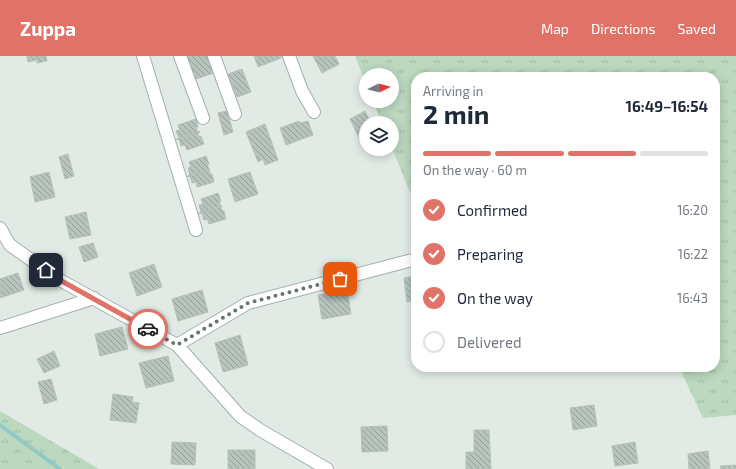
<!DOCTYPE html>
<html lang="en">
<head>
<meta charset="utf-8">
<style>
	:root { --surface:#fff; --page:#f2f2f3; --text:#1f2937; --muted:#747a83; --line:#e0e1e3; --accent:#e17267 }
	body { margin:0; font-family:"Exo 2",sans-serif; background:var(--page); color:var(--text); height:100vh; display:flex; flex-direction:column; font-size:15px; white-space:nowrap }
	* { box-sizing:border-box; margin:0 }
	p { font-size:13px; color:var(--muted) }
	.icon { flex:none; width:22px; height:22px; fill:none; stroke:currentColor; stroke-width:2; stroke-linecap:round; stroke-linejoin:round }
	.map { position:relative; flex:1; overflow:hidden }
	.drawer { position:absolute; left:411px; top:16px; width:309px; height:300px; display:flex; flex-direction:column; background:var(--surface); border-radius:16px; box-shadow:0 2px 10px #0003 }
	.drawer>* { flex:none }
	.needle { width:26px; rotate:84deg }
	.controls { position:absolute; left:359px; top:12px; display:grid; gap:8px }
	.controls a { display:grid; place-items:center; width:40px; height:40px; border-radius:50%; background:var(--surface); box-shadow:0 2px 10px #0003; font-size:20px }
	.pin { position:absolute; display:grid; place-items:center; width:34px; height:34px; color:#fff; margin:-17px; border-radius:8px; box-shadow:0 2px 6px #0006 }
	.courier { position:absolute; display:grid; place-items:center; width:40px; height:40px; margin:-20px; border:3px solid #e17267; border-radius:50%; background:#fff; color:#222; box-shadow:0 1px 5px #0007 }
	.headline em { font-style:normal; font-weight:700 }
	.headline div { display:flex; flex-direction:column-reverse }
	.headline { display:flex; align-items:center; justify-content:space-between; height:68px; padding:0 12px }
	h1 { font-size:26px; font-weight:700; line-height:30px }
	.bar { display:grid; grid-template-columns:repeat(4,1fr); gap:6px 4px; align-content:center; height:48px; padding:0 12px }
	.bar i { height:5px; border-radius:3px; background:var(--line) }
	.bar .current { background:var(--accent) }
	.bar p { grid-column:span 4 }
	ol { padding:0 12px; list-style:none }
	li { display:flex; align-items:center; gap:12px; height:44px }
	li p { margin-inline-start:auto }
	li .icon { padding:4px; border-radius:50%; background:var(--accent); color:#fff; stroke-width:4 }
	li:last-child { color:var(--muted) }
	li i { width:22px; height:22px; border:2px solid var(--line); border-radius:50% }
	header { display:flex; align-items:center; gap:24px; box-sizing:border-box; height:56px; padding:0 20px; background:var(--accent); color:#fff }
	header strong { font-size:19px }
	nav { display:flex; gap:22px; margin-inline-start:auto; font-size:14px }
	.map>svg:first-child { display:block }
</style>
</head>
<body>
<header>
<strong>Zuppa</strong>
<nav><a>Map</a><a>Directions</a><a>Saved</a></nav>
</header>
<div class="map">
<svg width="736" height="413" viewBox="0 0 736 413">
	<defs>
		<pattern id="grass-tufts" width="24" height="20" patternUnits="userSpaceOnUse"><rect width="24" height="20" fill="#bcd8bf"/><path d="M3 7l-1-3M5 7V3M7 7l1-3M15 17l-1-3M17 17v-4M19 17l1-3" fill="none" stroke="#a1baa4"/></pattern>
		<pattern id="building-back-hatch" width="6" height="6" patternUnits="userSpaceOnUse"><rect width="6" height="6" fill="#b7c4bd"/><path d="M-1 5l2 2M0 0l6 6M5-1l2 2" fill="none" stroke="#94a09a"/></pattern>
	</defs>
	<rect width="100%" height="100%" fill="#e1eae4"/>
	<g fill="url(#grass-tufts)">
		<polygon points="355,0 736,0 736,359 703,362 679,311 715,311 715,21 416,21 416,151 392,92 392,67 382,67 373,45 392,45 392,19 366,19 366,28"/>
		<polygon points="0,355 99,413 0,413"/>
	</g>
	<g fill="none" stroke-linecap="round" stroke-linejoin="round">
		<polyline stroke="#8fc9c8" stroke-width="4" points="0,369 60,413"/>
	</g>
	<g fill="url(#building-back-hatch)" stroke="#b4c2ba">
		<polygon points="27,0 46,0 47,5 37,7 37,4 28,6"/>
		<polygon points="185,0 208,0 214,17 193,24"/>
		<polygon points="254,0 281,0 281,2 258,11"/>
		<polygon points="313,0 335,0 339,8 322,17"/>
		<polygon points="242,13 251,36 237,41 228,18"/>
		<polygon points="227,55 233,76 224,79 218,57"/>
		<polygon points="365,55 371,67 366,67 366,88 363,90 350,63"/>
		<polygon points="196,63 198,71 196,71 198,76 200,76 175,84 179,82 176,75 180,74 178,69"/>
		<polygon points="299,65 300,67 308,65 313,79 286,89 280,72"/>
		<polygon points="265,68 278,104 265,109 263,103 258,106 246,76"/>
		<polygon points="200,76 198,77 199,81 201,80 204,88 187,94 185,89 181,90 179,83 175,84"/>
		<polygon points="68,98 74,120 65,123 59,101"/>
		<polygon points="206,100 209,108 207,109 209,113 210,113 186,121 190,119 188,112 191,111 189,106"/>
		<polygon points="210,113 209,114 210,118 212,118 214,126 197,131 196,126 192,127 190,120 186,121"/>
		<polygon points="49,116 55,141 35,146 30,121"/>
		<polygon points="250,116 258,138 235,146 228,123"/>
		<polygon points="218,137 221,145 219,146 221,150 222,150 198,158 201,156 199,149 203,148 201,143"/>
		<polygon points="222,150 221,151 222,155 224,155 226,163 209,168 207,163 204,164 202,157 198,158"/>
		<polygon points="86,156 91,179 70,183 65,161"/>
		<polygon points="93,187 98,201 84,206 79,191"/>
		<polygon points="154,208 162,231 137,240 129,217"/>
		<polygon points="18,217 24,234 0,242 0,223"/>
		<polygon points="416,220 416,244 407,246 404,222"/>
		<polygon points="202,234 208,256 178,265 172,243"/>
		<polygon points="347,234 351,258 322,263 318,239"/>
		<polygon points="122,271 128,293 100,300 95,278"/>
		<polygon points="240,279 248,309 223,316 215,287"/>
		<polygon points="54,295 60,310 44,317 37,303"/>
		<polygon points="168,300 174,325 146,332 139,307"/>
		<polygon points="51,323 57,344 44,348 38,326"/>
		<polygon points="113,338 133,341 132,346 139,347 136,367 110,364"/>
		<polygon points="594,349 597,370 573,374 570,352"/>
		<polygon points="387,370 388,395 362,396 361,371"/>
		<polygon points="474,374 489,374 491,413 466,413 466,396 474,396"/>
		<polygon points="172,386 196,387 195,409 171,408"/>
		<polygon points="635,386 638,407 615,410 612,390"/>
		<rect x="228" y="394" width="27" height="19"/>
		<polygon points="708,395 710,413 689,413 688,398"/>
		<polygon points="736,409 736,413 721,413 720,410"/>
	</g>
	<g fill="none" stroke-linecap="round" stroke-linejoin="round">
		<defs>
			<g id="minor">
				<polyline points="143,0 196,174"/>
				<polyline points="180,0 203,62"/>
				<polyline points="214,0 235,58"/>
				<polyline points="289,0 302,35 314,56"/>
				<polyline points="0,172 10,189 58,223 177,289 240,360 260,374 327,413"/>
				<polyline points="0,272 94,242"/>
				<polyline points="177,289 248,247 416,203"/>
			</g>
		</defs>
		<use href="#minor" stroke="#a4b1aa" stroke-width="14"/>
		<use href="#minor" stroke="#fff" stroke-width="12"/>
	</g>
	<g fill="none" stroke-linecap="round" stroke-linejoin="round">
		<polyline stroke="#66766e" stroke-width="4" stroke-dasharray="0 7.2" points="148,273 177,289 248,247 340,223"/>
		<polyline stroke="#e17267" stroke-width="5" points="46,214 58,223 148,273"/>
	</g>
</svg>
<div class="controls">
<a><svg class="needle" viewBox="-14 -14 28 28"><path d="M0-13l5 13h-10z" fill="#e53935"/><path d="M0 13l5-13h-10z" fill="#747a83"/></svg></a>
<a><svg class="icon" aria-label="layers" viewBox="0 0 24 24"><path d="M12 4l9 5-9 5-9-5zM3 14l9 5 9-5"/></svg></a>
</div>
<div class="pin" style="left:340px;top:223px;background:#ea580c"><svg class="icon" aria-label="bag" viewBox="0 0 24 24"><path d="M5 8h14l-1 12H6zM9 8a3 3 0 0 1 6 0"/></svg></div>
<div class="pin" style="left:46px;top:214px;background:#1f2937"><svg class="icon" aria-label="home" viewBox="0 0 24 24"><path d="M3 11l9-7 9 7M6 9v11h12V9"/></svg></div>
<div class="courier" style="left:148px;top:273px"><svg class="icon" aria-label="car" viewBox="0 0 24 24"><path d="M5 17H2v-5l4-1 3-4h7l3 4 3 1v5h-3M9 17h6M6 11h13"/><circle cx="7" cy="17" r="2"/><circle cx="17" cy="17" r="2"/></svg></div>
<section class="drawer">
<div class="headline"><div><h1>2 min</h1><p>Arriving in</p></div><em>16:49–16:54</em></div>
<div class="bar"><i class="current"></i><i class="current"></i><i class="current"></i><i></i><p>On the way · 60 m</p></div>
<ol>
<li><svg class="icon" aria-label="check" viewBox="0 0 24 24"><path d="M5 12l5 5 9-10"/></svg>Confirmed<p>16:20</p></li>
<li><svg class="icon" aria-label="check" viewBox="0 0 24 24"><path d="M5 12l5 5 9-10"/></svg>Preparing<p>16:22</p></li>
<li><svg class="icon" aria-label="check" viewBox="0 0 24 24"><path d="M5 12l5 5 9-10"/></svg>On the way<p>16:43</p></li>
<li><i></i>Delivered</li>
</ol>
</section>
</div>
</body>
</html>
